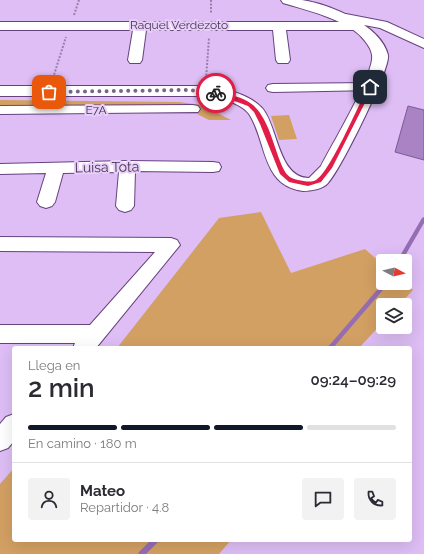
<!DOCTYPE html>
<html lang="es">
<head>
<meta charset="utf-8">
<style>
	:root { --surface:#fff; --page:#f2f2f3; --text:#2b2b33; --muted:#7c7c81; --line:#e1e1e2; --accent:#111827 }
	body { margin:0; font-family:Raleway,sans-serif; background:var(--page); color:var(--text); height:100vh; display:flex; flex-direction:column; font-size:15px; white-space:nowrap }
	* { box-sizing:border-box; margin:0 }
	p { font-size:13px; color:var(--muted) }
	.icon { flex:none; width:22px; height:22px; fill:none; stroke:currentColor; stroke-width:2; stroke-linecap:round; stroke-linejoin:round }
	.map { position:relative; flex:1; overflow:hidden }
	.panel { position:absolute; left:12px; top:346px; width:400px; height:196px; display:flex; flex-direction:column; background:var(--surface); border-radius:4px; box-shadow:0 4px 16px #0002 }
	.panel>* { flex:none }
	.needle { width:26px; rotate:97deg }
	.buttons { position:absolute; left:376px; top:254px; display:grid; gap:8px }
	.buttons a { display:grid; place-items:center; width:36px; height:36px; border-radius:4px; background:var(--surface); box-shadow:0 4px 16px #0002; font-size:20px }
	.pin { position:absolute; display:grid; place-items:center; width:34px; height:34px; color:#fff; margin:-17px; border-radius:8px; box-shadow:0 2px 6px #0006 }
	.courier { position:absolute; display:grid; place-items:center; width:40px; height:40px; margin:-20px; border:3px solid #e11d48; border-radius:50%; background:#fff; color:#222; box-shadow:0 1px 5px #0007 }
	.overview em { font-style:normal; font-weight:600 }
	.overview div { display:flex; flex-direction:column-reverse }
	.overview { display:flex; align-items:center; justify-content:space-between; height:68px; padding:0 16px }
	h1 { font-size:26px; font-weight:600; line-height:30px }
	.bar { display:grid; grid-template-columns:repeat(4,1fr); gap:6px 4px; align-content:center; height:48px; padding:0 16px }
	.bar i { height:5px; border-radius:3px; background:var(--line) }
	.bar .current { background:var(--accent) }
	.bar p { grid-column:span 4 }
	.line { display:flex; align-items:center; gap:10px; padding:0 16px; border-top:1px solid var(--line) }
	.line div { flex:1 }
	.round { display:grid; place-items:center; flex:none; width:42px; height:42px; border-radius:4px; background:var(--page) }
	.map>svg:first-child { display:block }
</style>
</head>
<body>
<div class="map">
<svg width="424" height="554" viewBox="0 0 424 554">
	<rect width="100%" height="100%" fill="#debef5"/>
	<g fill="#d3a063">
		<polygon points="0,100 179,102 202,105 231,120 209,120 197,114 0,111"/>
		<polygon points="289,115 297,139 279,140 271,116"/>
		<polygon points="261,212 291,273 365,249 383,265 383,283 404,283 413,290 399,305 383,305 383,322 359,348 117,348 219,218"/>
		<polygon points="14,468 14,540 231,540 219,554 0,554 0,484"/>
	</g>
	<g fill="none" stroke-linecap="round" stroke-linejoin="round">
		<g fill="#966db3" fill-rule="evenodd">
			<polygon points="424,217 424,223 402,261 397,261 422,218"/>
			<polygon points="383,283 389,283 333,348 327,348"/>
			<polygon points="151,540 159,540 158,542 146,554 138,554 139,552"/>
		</g>
	</g>
	<polygon fill="#a983c4" stroke="#7e5997" points="408,106 424,110 424,160 395,152"/>
	<g fill="none" stroke-linecap="round" stroke-linejoin="round">
		<defs>
			<g id="street">
				<polygon points="346,14 387,22 424,39 424,48 380,28 364,25 362,29 358,30 286,30 290,60 288,63 278,63 276,60 273,30 146,30 142,60 140,63 130,63 128,60 133,30 0,30 0,22 349,22 342,21 340,18"/>
				<polygon points="370,83 375,84 377,87 375,90 273,92 268,91 266,88 268,85 273,84"/>
				<polygon points="193,105 198,106 200,109 198,112 0,114 0,106"/>
				<polygon points="127,161 213,162 219,163 221,167 219,171 213,172 135,171 134,206 131,210 125,212 119,210 116,206 119,172 63,173 55,202 52,206 46,208 40,206 37,202 46,173 0,174 0,164"/>
				<polygon points="0,237 171,238 177,240 180,245 96,348 73,348 75,343 0,343 0,325 90,325 155,252 0,251"/>
				<polygon points="14,414 14,441 8,448 0,451 0,424 6,417"/>
			</g>
			<path id="secondary" d="M281 0C288 0 296 0 302 0 329 4 381 25 388 55 391 68 340 171 328 183 323 189 311 191 303 191 261 186 267 141 249 114 240 102 219 98 205 96H0V86H205C224 89 248 93 262 108 278 126 278 178 309 178L321 166C331 146 375 73 372 55 371 46 360 34 352 29 332 16 306 10 283 3Z"/>
		</defs>
		<use href="#street" stroke="#67427f" stroke-width="2"/>
		<use href="#secondary" stroke="#67427f" stroke-width="2"/>
		<g stroke="#997faa" stroke-width="2" stroke-dasharray="2 1.5" stroke-linecap="butt">
			<polyline points="211,0 211,13"/>
			<polyline points="74,15 79,0"/>
			<polyline points="53,78 66,37"/>
			<polyline points="206,79 209,38"/>
		</g>
		<use href="#street" fill="#fff" fill-rule="evenodd"/>
		<use href="#secondary" fill="#fff" fill-rule="evenodd"/>
	</g>
	<path fill="#e11d48" d="M370 86 373 87 332 168 321 182 308 186 289 182 280 174 260 124 254 112 248 106 213 93 216 91C228 94 243 97 253 105 270 120 274 150 284 170 287 176 292 179 298 180 304 181 311 183 316 180 330 172 359 104 368 87Z"/>
	<g fill="none" stroke-linecap="round" stroke-linejoin="round">
		<polyline stroke="#7b648a" stroke-width="4" stroke-dasharray="0 7.2" points="49,92 187,90 216,93"/>
	</g>
	<g text-anchor="middle" dominant-baseline="central" stroke-width="4" stroke-linejoin="round" paint-order="stroke">
		<g font-size="12" fill="#453450" stroke="#e7cff9">
			<text x="179" y="25">Raquel Verdezoto</text>
			<text x="96" y="110">E7A</text>
		</g>
		<g font-size="14" fill="#453450" stroke="#e7cff9">
			<text transform="translate(107 167) rotate(-1)">Luisa Tota</text>
		</g>
	</g>
</svg>
<div class="buttons">
<a><svg class="needle" viewBox="-14 -14 28 28"><path d="M0-13l5 13h-10z" fill="#e53935"/><path d="M0 13l5-13h-10z" fill="#7c7c81"/></svg></a>
<a><svg class="icon" aria-label="layers" viewBox="0 0 24 24"><path d="M12 4l9 5-9 5-9-5zM3 14l9 5 9-5"/></svg></a>
</div>
<div class="pin" style="left:49px;top:92px;background:#ea580c"><svg class="icon" aria-label="bag" viewBox="0 0 24 24"><path d="M5 8h14l-1 12H6zM9 8a3 3 0 0 1 6 0"/></svg></div>
<div class="pin" style="left:370px;top:87px;background:#1f2937"><svg class="icon" aria-label="home" viewBox="0 0 24 24"><path d="M3 11l9-7 9 7M6 9v11h12V9"/></svg></div>
<div class="courier" style="left:216px;top:93px"><svg class="icon" aria-label="bike" viewBox="0 0 24 24"><circle cx="6" cy="16" r="4"/><circle cx="18" cy="16" r="4"/><path d="M6 16l4-8h5l3 8M10 8l3 8H6M13 5h3"/></svg></div>
<section class="panel">
<div class="overview"><div><h1>2 min</h1><p>Llega en</p></div><em>09:24–09:29</em></div>
<div class="bar"><i class="current"></i><i class="current"></i><i class="current"></i><i></i><p>En camino · 180 m</p></div>
<div class="line" style="height:72px"><a class="round"><svg class="icon" aria-label="person" viewBox="0 0 24 24"><circle cx="12" cy="8" r="4"/><path d="M4 21q1-7 8-7t8 7"/></svg></a><div><b>Mateo</b><p>Repartidor · 4.8</p></div><a class="round"><svg class="icon" aria-label="chat" viewBox="0 0 24 24"><path d="M4 5h16v11H9l-5 4z"/></svg></a><a class="round"><svg class="icon" aria-label="phone" viewBox="0 0 24 24"><path d="M5 4h4l2 5-3 2q2 4 5 5l2-3 5 2v4C11 20 4 13 5 4z"/></svg></a></div>
</section>
</div>
</body>
</html>
